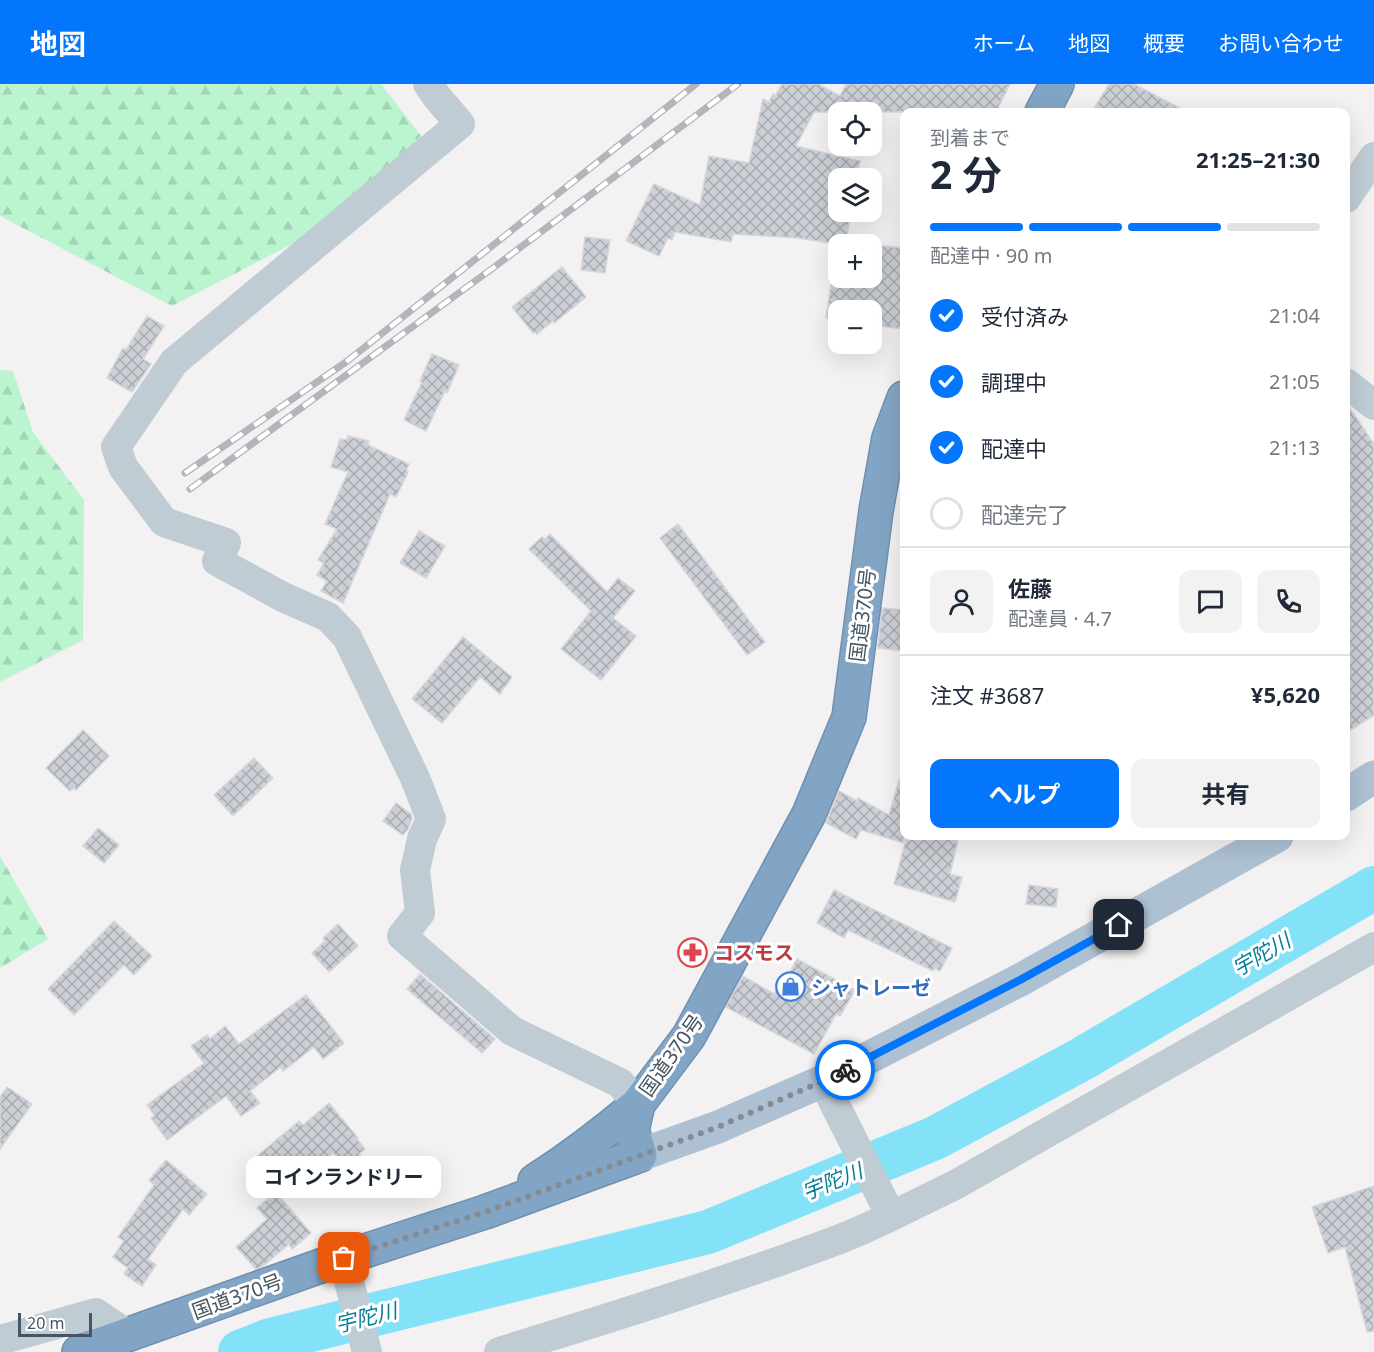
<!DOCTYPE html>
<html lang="ja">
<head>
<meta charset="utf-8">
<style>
	:root { --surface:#fff; --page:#f2f2f3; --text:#1f2937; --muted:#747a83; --line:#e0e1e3; --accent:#0376fb }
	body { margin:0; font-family:"Noto Sans","Noto Sans JP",sans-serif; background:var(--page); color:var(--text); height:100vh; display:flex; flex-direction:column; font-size:22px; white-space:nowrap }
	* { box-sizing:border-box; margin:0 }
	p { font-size:20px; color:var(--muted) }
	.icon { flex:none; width:33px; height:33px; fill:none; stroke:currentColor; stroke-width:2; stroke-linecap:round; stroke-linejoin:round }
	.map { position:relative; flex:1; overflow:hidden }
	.panel { position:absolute; left:900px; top:24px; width:450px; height:732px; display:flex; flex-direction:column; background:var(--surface); border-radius:12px; box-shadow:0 6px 24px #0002 }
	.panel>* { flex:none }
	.fabs { position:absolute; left:828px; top:18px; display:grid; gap:12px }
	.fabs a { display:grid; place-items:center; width:54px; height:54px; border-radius:12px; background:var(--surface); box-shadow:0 6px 24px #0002; font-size:30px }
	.scale { position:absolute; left:18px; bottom:15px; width:74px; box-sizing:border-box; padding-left:6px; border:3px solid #465561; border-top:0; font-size:16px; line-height:21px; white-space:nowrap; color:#465561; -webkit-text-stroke:4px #fff; paint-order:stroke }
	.pin { position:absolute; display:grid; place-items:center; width:51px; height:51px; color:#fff; margin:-26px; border-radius:12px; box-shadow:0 3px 9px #0006 }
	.courier { position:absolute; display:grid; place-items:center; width:60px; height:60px; margin:-30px; border:4px solid #0376fb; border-radius:50%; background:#fff; color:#222; box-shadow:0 2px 8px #0007 }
	.bubble { position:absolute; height:42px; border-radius:12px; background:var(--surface); box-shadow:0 6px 24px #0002; font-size:20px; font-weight:700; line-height:42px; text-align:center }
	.head em { font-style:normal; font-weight:700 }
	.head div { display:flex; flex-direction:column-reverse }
	.head { display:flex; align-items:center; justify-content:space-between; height:102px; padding:0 30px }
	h1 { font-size:39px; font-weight:700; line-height:45px }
	.bar { display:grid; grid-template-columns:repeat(4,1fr); gap:9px 6px; align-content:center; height:72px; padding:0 30px }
	.bar i { height:8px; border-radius:4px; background:var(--line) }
	.bar .on { background:var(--accent) }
	.bar p { grid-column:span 4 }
	.line { display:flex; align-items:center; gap:15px; padding:0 30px; border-top:2px solid var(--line) }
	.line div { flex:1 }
	.round { display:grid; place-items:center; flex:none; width:63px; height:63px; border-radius:12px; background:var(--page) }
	ol { padding:0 30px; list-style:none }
	li { display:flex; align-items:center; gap:18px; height:66px }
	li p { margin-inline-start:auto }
	li .icon { padding:6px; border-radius:50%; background:var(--accent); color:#fff; stroke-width:4 }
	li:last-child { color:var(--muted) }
	li i { width:33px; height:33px; border:3px solid var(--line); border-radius:50% }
	.cta { display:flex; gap:12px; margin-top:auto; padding:12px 30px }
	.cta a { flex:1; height:69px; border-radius:12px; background:var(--accent); color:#fff; font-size:24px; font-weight:700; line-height:69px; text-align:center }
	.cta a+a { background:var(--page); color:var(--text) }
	header { display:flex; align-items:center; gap:36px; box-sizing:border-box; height:84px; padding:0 30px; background:var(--accent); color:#fff }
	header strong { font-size:28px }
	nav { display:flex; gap:33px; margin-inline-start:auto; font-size:21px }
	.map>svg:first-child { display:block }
</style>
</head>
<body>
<header>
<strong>地図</strong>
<nav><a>ホーム</a><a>地図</a><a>概要</a><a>お問い合わせ</a></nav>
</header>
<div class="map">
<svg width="1374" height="1268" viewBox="0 0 1374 1268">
	<defs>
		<pattern id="forest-firs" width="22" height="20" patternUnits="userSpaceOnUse" patternTransform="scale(1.5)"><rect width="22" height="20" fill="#bbf5d0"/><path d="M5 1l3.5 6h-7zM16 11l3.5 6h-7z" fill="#a2d4b5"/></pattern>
		<pattern id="building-cross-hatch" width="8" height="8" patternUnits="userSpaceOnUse" patternTransform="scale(1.5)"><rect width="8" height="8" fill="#ccd0d6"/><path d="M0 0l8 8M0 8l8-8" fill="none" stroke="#a7acb1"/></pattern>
	</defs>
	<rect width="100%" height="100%" fill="#f3f1f1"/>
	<g fill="url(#forest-firs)">
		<polygon points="0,0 381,0 421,52 379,95 300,156 172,222 0,132"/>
		<polygon points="0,286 13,287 33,348 84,416 83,556 0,598"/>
		<polygon points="0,772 48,855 0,884"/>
	</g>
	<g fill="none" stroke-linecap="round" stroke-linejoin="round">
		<polyline stroke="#83e2f7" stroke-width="44" points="240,1268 270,1256 708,1148 935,1054 1080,976 1374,804"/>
	</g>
	<g fill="url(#building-cross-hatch)" stroke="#d4d7dd" stroke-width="1.5">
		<polygon points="782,0 818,0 840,12 846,0 1010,0 996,28 814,28 796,62 860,77 856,94 838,94 838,128 851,128 846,159 860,160 838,160 838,194 872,194 872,161 904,164 904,245 872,241 872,226 838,226 838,236 826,234 833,187 832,187 835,160 798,154 733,150 731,158 675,148 672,156 668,154 659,172 626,157 654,100 700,121 709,72 749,79 763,15 769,18 773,10 775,12"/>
		<polygon points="1109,0 1134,0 1187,28 1092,28"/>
		<polygon points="585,153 610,156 605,189 581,186"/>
		<polygon points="562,183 586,213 554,239 553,237 537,250 535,248 533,249 512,223"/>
		<polygon points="147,232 164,242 143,275 151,280 132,308 107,294 123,264 126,266"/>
		<polygon points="432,270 459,281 447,309 445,307 426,347 404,336 422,298 420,297"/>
		<polygon points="1346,321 1349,323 1374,360 1374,631 1346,649"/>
		<polygon points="348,352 369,357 368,361 409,380 406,387 408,388 396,413 390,410 343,519 321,507 327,497 317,491 324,479 318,476 337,445 325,440 348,388 331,383 340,355 347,356"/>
		<polygon points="678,440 765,558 747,571 660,454"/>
		<polygon points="419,447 445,462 426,494 400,479"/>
		<polygon points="550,450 607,508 618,494 635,507 613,534 636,552 601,596 561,565 591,527 529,465 542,453 545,455"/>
		<polygon points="882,524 904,526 904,567 878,564"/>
		<polygon points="463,553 512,593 500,610 480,593 442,639 412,615"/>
		<polygon points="83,646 109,672 76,706 74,704 70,707 46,684"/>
		<polygon points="254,674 273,694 233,732 214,711"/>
		<polygon points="899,696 904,697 904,759 861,746 856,755 826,739 839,707 857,717 858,714 889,731"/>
		<polygon points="396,719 411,730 412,735 408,745 403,751 383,737"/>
		<polygon points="98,744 119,761 104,779 83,762"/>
		<polygon points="907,752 959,752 950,790 962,793 955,818 894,800"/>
		<polygon points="1029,801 1058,805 1056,823 1026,820"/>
		<polygon points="834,806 952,864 940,887 934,884 933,887 848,846 844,854 817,839"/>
		<polygon points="114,837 152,872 134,891 124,881 74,931 48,905"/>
		<polygon points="338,840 358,862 329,888 312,869 325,857 323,854"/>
		<polygon points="797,875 855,906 840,932 836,930 814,970 726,923 743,892 774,910 780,900 783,901"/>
		<polygon points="420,890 495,955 482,969 407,905"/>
		<polygon points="306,911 344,959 323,975 314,963 283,987 281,983 250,1007 260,1019 241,1032 226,1012 167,1056 151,1034 155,1032 147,1021 204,979 191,962 207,951 210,955 225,942 239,960"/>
		<polygon points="7,1003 32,1020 0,1065 0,1013"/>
		<polygon points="329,1019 358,1054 357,1055 365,1065 359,1070 362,1073 347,1086 333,1069 280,1113 311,1149 292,1165 289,1160 263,1182 256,1185 236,1163 267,1135 257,1124 272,1111 251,1087 254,1085 249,1079 299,1037 303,1041"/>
		<polygon points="166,1076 207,1110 189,1131 183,1125 148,1175 156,1181 142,1202 124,1190 128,1184 113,1173 124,1157 118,1153 154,1101 149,1096"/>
		<polygon points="1374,1102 1374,1247 1367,1248 1345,1163 1328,1169 1312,1123"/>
	</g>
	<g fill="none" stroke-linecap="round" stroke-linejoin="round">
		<defs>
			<g id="highway">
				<polyline points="1042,28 1057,0"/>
				<path d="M535 1097C571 1074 605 1048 638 1020"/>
				<polyline points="79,1268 343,1174 485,1128 640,1071 632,1046 638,1020 689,952 809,730 849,633 876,427 889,354 904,314"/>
			</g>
		</defs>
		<use href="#highway" stroke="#6e90b1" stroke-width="36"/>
		<g stroke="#c0ccd4" stroke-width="30">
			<polyline points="428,0 437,13 460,40 174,278 116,363 123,383 164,438 226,459 217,477 283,513 328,533 347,553 415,694 431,735 422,755 415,786 420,829 402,852 512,947 620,999 638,1020"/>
			<polyline points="1346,114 1374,73"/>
			<polyline points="1346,299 1374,321"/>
			<polyline points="823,997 891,1132"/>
			<polyline points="343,1174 367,1268"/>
			<polyline points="0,1256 96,1229 128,1251"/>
			<path d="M499 1268C613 1233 728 1197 840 1155 879 1140 917 1119 955 1101L1374 863"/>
		</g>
		<g stroke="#adc1d3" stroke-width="33">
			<polyline points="1346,711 1374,693"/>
			<polyline points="640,1071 718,1043 823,997 1020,896 1277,752"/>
		</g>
		<use href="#highway" stroke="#83a5c5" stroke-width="33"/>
		<defs>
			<g id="rail">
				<polyline points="185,389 346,278 696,0"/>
				<polyline points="190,405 493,184 738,0"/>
			</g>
		</defs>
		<use href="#rail" stroke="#b2b6bc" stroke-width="7"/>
		<use href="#rail" stroke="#fff" stroke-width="4.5" stroke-dasharray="14" stroke-linecap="butt"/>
	</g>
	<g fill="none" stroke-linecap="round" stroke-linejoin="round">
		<polyline stroke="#838c93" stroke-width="6" stroke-dasharray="0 10.8" points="344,1174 485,1128 718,1043 823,997 845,986"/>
		<polyline stroke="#0376fb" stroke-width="8" points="845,986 1020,896 1119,841"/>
	</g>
	<defs>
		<symbol id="pharmacy-ring" viewBox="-11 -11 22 22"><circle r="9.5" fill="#fff" stroke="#e0444e" stroke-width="1.5"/><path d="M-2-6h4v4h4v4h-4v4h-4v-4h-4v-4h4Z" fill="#e0444e"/></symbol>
		<symbol id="shop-ring" viewBox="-11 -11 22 22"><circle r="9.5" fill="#fff" stroke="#3f7fe0" stroke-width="1.5"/><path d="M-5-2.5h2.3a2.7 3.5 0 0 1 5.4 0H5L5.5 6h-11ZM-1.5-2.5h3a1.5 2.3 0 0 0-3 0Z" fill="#3f7fe0"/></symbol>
	</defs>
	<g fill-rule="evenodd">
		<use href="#pharmacy-ring" x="676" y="852" width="33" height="33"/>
		<use href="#shop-ring" x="774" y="886" width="33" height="33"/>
	</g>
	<g text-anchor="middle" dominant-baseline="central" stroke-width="6" stroke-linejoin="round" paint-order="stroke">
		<g font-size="20" fill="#465561" stroke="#fff">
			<text transform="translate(862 531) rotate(-83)">国道370号</text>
			<text transform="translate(671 971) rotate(-55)">国道370号</text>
			<text transform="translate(237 1212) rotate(-20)">国道370号</text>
		</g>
		<g font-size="20" font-weight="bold" fill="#be3a42" stroke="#fff" text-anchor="start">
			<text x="714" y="868">コスモス</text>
		</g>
		<g font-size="20" font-weight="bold" fill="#366cbe" stroke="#fff" text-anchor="start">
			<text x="811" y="903">シャトレーゼ</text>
		</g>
		<g font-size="21" font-style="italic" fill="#037d98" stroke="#fff">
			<text transform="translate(1261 870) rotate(-30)">宇陀川</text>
			<text transform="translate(832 1097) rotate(-22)">宇陀川</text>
			<text transform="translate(366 1233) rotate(-14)">宇陀川</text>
		</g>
	</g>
</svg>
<div class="fabs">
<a><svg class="icon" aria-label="locate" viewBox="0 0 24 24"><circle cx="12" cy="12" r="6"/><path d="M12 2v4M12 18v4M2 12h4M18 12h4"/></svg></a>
<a><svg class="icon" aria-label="layers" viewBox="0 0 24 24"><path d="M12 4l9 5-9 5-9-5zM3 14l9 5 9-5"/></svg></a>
<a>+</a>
<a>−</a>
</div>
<div class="scale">20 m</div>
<div class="pin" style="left:344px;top:1174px;background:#ea580c"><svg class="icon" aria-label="bag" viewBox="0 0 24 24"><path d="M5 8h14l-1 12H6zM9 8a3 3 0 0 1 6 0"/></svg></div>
<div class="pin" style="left:1119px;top:841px;background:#1f2937"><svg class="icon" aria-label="home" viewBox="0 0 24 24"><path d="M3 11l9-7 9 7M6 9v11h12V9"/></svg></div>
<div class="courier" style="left:845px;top:986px"><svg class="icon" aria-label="bike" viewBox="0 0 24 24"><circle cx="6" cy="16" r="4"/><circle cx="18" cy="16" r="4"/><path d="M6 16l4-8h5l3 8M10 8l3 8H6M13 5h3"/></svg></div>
<div class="bubble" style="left:246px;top:1072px;width:195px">コインランドリー</div>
<section class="panel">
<div class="head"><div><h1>2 分</h1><p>到着まで</p></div><em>21:25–21:30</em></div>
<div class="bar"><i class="on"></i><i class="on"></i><i class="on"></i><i></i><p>配達中 · 90 m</p></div>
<ol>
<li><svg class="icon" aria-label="check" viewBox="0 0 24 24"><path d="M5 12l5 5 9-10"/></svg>受付済み<p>21:04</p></li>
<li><svg class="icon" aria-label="check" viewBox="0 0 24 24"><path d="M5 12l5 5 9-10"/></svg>調理中<p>21:05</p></li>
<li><svg class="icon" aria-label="check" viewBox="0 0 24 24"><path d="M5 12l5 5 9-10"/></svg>配達中<p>21:13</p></li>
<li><i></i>配達完了</li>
</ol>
<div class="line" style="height:108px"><a class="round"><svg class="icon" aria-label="person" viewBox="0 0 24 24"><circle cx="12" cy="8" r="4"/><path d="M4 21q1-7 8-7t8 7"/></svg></a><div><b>佐藤</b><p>配達員 · 4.7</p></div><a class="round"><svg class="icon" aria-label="chat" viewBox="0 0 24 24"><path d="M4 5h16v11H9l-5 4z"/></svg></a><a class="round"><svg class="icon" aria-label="phone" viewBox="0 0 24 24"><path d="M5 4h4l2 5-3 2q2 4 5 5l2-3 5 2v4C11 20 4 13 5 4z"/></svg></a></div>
<div class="line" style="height:78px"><div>注文 #3687</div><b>¥5,620</b></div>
<div class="cta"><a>ヘルプ</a><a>共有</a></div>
</section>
</div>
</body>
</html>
